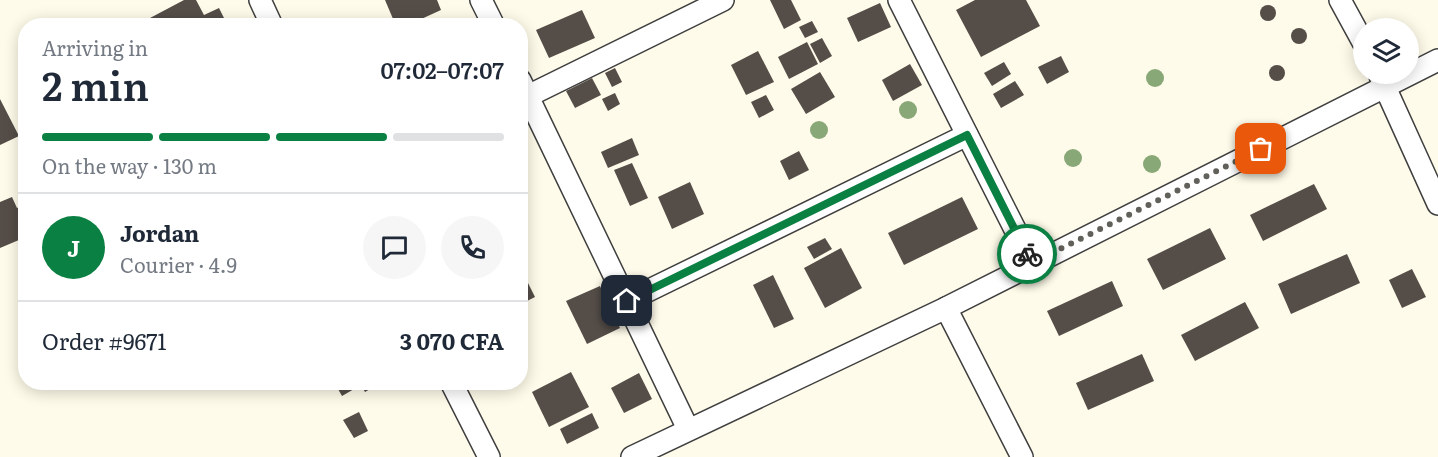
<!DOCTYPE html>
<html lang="en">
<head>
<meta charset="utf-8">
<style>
	:root { --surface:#fff; --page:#f6f6f7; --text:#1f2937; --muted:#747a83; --line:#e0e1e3; --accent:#0b8043 }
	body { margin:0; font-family:Literata,serif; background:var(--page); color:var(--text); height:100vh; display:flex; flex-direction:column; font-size:22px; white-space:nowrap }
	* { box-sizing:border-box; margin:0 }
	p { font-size:20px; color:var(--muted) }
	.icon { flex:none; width:33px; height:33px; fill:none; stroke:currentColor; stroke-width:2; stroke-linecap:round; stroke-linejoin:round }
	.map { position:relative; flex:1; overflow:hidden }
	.sheet { position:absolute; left:18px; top:18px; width:510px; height:372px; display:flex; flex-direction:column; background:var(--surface); border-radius:24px; box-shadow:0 3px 15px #0003 }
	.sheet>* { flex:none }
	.controls { position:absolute; left:1353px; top:18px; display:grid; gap:12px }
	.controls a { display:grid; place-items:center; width:66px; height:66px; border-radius:50%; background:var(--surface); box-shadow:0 3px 15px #0003; font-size:30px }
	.pin { position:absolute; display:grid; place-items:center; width:51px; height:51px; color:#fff; margin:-26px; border-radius:12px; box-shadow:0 3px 9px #0006 }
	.courier { position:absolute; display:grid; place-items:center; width:60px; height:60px; margin:-30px; border:4px solid #0b8043; border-radius:50%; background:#fff; color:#222; box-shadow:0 2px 8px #0007 }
	.headline em { font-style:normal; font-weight:600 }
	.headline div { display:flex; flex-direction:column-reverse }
	.headline { display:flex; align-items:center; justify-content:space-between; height:102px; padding:0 24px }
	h1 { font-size:39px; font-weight:600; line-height:45px }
	.bar { display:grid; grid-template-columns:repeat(4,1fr); gap:9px 6px; align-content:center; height:72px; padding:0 24px }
	.bar i { height:8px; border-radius:4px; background:var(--line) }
	.bar .on { background:var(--accent) }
	.bar p { grid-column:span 4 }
	.line { display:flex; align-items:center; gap:15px; padding:0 24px; border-top:2px solid var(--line) }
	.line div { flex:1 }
	.round { display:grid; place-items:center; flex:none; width:63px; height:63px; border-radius:32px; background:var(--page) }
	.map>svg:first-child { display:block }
</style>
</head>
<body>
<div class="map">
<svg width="1438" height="457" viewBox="0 0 1438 457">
	<rect width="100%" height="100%" fill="#fffbea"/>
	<g fill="#544d48">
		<polygon points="184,0 196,0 204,15 219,8 228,26 154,26 150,18"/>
		<polygon points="385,0 437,0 441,10 406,26 396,26"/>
		<polygon points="770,0 791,0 801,20 784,29"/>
		<polygon points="975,0 1026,0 1040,26 981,57 956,10"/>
		<polygon points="880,3 891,27 858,42 847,18"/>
		<circle cx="1268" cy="13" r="8"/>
		<polygon points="582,10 595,38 549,58 536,30"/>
		<polygon points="812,21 818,32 805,38 799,27"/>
		<circle cx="1299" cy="36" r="8"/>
		<polygon points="822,38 832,56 820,63 810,44"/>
		<polygon points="807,42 818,64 789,79 778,57"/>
		<polygon points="758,51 774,82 746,95 731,65"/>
		<polygon points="1061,56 1069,72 1047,84 1038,67"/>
		<polygon points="1004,62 1011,74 992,86 984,73"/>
		<polygon points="910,64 922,85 893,101 882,80"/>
		<circle cx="1277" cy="73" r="8"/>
		<polygon points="615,68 622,82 612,87 605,73"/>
		<polygon points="820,72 835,97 806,114 791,89"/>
		<polygon points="592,78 601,95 575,108 566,91"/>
		<polygon points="1015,81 1024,95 1001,108 993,94"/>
		<polygon points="615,93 620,104 608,111 602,99"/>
		<polygon points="766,95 774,110 759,118 751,102"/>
		<polygon points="0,99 19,136 0,145"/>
		<polygon points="632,138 639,155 608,168 601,152"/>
		<polygon points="799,151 809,170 789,180 780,161"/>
		<polygon points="632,163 648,198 630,206 614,170"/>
		<polygon points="690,182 704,214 672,229 658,197"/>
		<polygon points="1314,184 1327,209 1263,241 1250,215"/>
		<polygon points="12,197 17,208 26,204 26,237 0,248 0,202"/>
		<polygon points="962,197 978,229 904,265 888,233"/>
		<polygon points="1210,228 1226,259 1163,290 1147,259"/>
		<polygon points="825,238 832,249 814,259 807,247"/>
		<polygon points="841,248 862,288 825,308 804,268"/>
		<polygon points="1347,254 1360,283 1291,314 1278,284"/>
		<polygon points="1412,269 1426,297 1402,308 1389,280"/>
		<polygon points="773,275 794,319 774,328 753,285"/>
		<polygon points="1112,281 1123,306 1059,336 1047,311"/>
		<polygon points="528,283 535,297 521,304 520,287"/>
		<polygon points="600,286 620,328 587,344 566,301"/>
		<polygon points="1245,302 1259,328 1195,361 1181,335"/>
		<polygon points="1142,354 1154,381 1088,410 1076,383"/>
		<polygon points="571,372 589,407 549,427 532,392"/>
		<polygon points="639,373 652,399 624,413 611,388"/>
		<polygon points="334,382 382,382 365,392 361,385 342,396"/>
		<polygon points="359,412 368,431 354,438 343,420"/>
		<polygon points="592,413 599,428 567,444 560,429"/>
	</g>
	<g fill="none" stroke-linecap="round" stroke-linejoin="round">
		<defs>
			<g id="street">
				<polyline points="260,0 272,26"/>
				<polyline points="481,0 494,26"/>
				<polyline points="899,0 1032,263"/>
				<polyline points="1340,0 1364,44"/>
				<polyline points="1380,76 1438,204"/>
				<polyline points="520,80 688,429"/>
				<polyline points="528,96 723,0"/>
				<polyline points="627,301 967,135"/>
				<polyline points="946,308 1022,457"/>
				<polyline points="451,382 489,457"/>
				<polyline points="632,457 946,308 1438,60"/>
			</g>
		</defs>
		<use href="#street" stroke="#3f3f3f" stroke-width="24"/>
		<use href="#street" stroke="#fff" stroke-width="21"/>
	</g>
	<g fill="#89a878">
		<circle cx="1155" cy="78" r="9"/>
		<circle cx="908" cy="110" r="9"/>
		<circle cx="819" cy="130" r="9"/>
		<circle cx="1073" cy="158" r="9"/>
		<circle cx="1152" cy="164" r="9"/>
	</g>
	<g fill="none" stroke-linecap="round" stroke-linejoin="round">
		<polyline stroke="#61605a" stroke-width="6" stroke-dasharray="0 10.8" points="1027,254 1032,263 1261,149"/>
		<polyline stroke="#0b8043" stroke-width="8" points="627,301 967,135 1027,254"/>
	</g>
</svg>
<div class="controls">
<a><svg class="icon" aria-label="layers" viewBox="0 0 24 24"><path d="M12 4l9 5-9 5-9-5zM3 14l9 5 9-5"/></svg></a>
</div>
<div class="pin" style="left:1261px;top:149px;background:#ea580c"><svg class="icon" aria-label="bag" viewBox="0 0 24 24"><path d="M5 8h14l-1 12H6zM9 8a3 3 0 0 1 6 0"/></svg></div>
<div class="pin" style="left:627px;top:301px;background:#1f2937"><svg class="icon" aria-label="home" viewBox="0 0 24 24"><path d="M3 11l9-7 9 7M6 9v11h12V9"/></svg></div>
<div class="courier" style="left:1027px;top:254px"><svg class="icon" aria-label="bike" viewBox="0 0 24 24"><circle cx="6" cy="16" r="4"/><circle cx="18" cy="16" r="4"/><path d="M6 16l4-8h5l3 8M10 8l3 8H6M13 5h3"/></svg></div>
<section class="sheet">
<div class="headline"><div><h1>2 min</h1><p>Arriving in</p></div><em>07:02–07:07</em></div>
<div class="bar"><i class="on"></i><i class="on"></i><i class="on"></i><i></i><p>On the way · 130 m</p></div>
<div class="line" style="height:108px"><b class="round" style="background:var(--accent);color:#fff">J</b><div><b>Jordan</b><p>Courier · 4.9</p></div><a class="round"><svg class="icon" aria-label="chat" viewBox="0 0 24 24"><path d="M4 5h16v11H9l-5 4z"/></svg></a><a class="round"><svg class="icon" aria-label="phone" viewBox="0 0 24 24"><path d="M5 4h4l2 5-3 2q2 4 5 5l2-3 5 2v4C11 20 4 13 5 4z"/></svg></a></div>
<div class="line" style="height:78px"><div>Order #9671</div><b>3 070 CFA</b></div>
</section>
</div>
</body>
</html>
